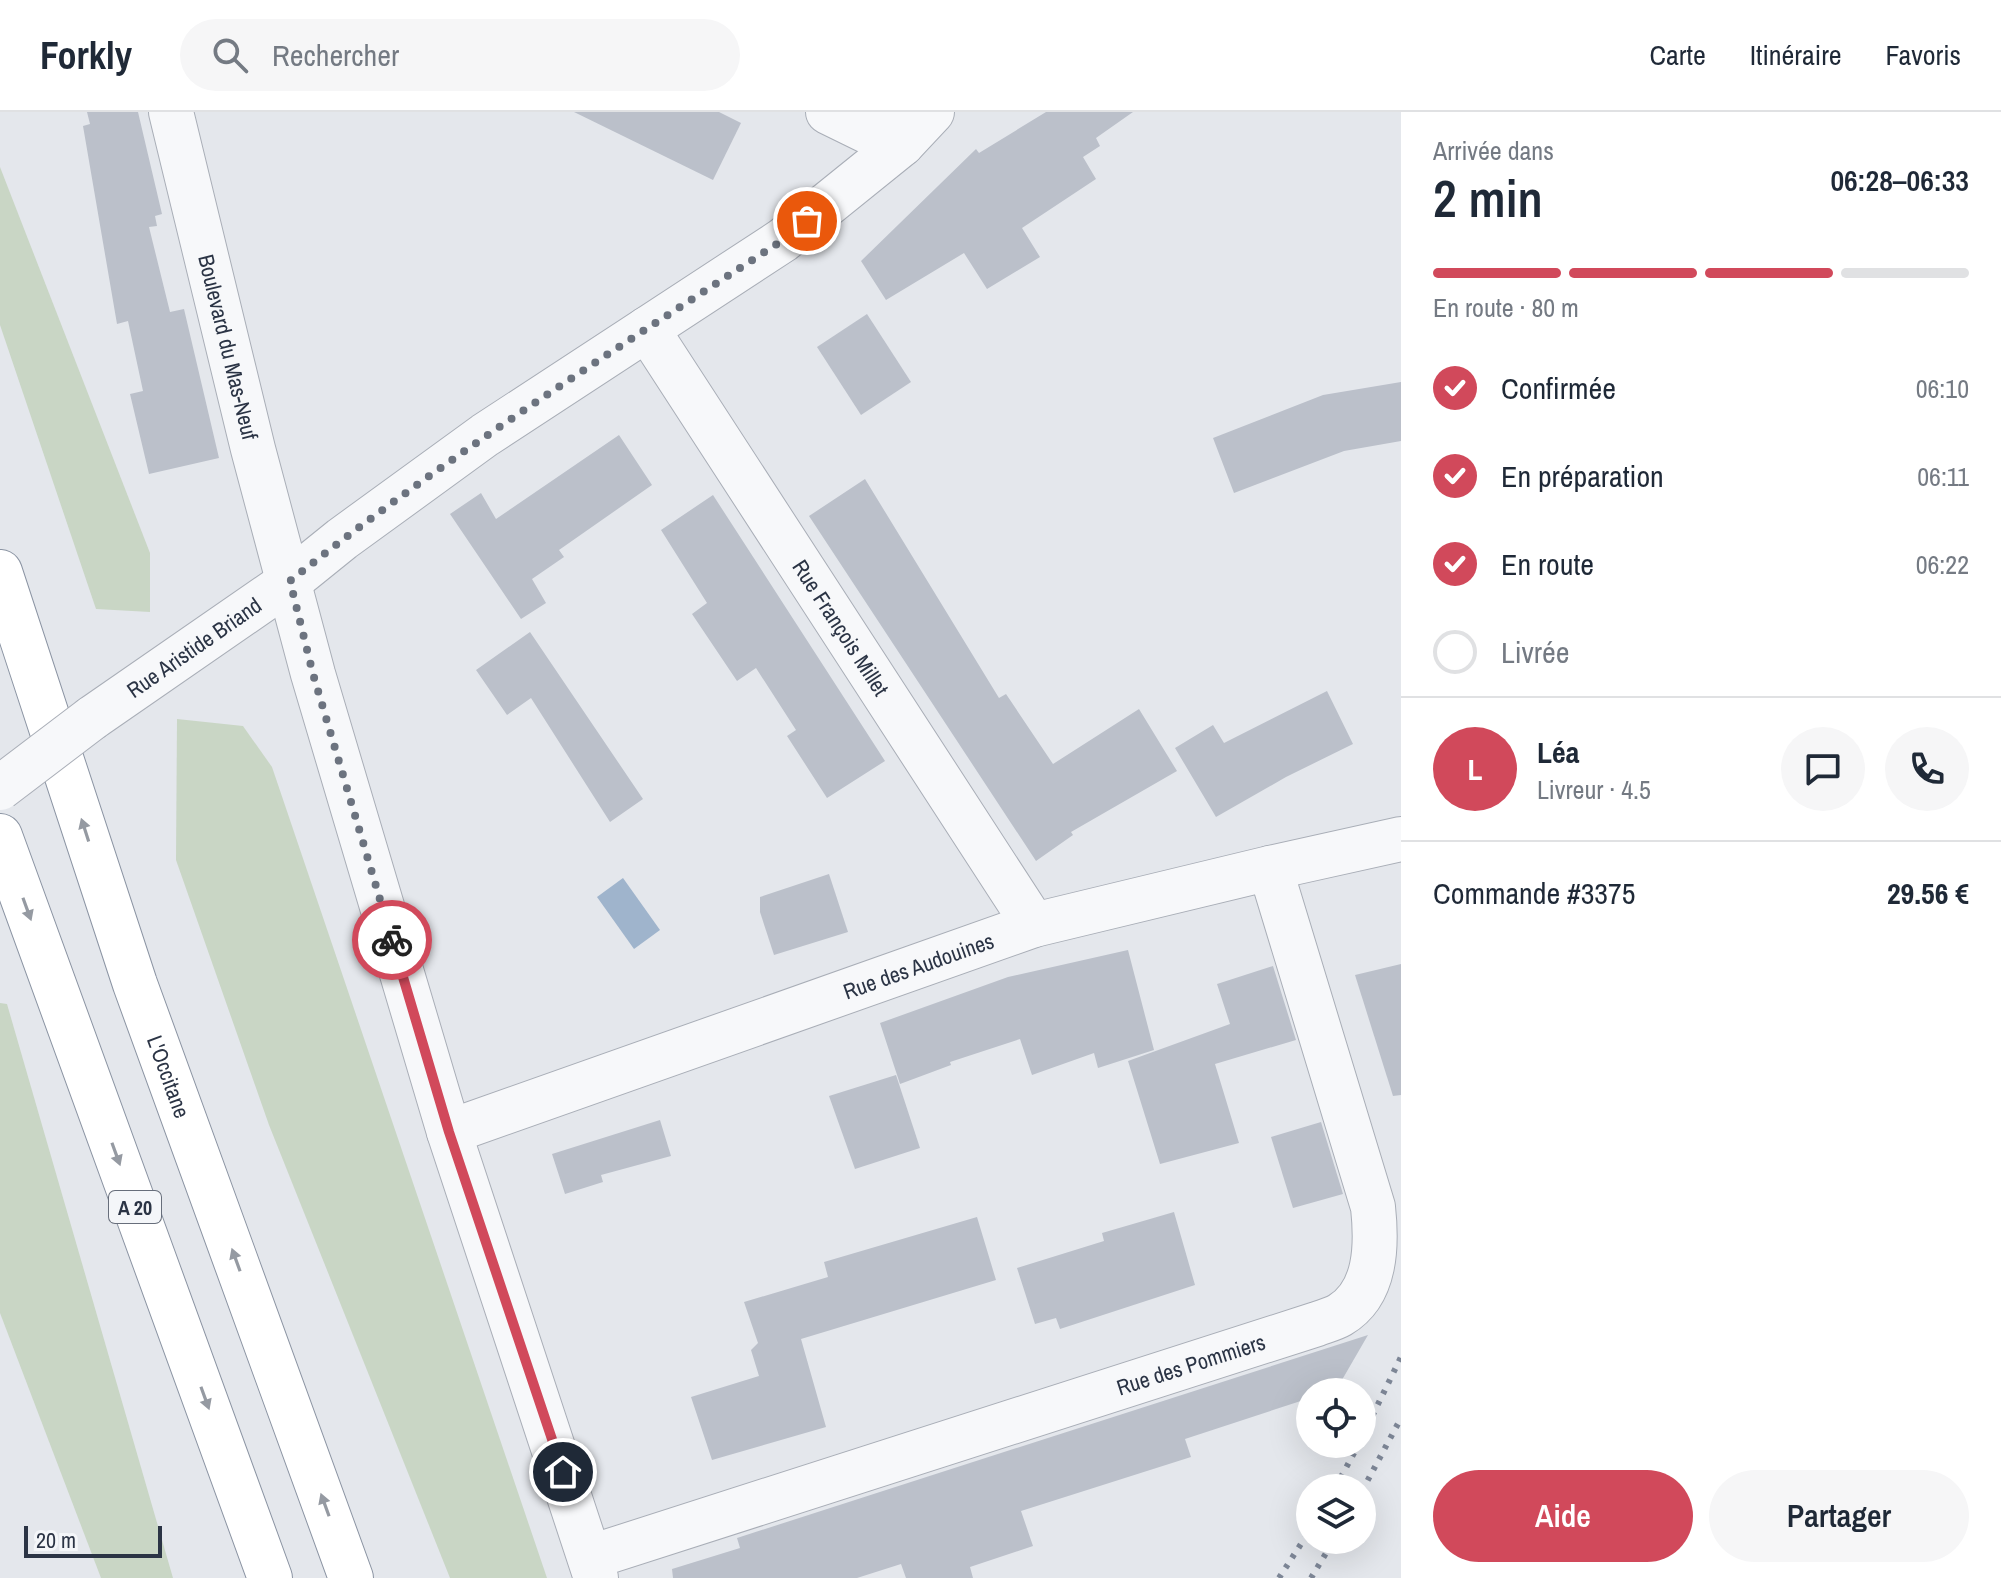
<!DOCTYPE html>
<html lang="fr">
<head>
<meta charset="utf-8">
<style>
	:root { --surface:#fff; --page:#f6f6f7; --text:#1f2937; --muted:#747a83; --line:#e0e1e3; --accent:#d1495b }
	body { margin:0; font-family:"Archivo Narrow",sans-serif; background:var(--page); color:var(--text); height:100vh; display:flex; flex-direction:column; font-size:30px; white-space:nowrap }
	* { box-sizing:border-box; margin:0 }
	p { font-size:26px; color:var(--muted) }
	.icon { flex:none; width:44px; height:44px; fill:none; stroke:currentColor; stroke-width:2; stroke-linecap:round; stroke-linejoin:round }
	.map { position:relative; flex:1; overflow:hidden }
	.drawer { display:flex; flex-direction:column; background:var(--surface); width:600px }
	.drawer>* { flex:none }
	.tools { position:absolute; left:1296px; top:1266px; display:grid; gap:16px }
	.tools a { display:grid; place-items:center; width:80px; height:80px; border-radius:50%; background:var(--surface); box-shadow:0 8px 32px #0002; font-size:40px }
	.scale { position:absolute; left:24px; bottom:20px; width:138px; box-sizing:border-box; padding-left:8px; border:4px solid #2b3445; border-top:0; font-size:22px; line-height:28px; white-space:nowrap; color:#2b3445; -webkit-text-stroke:6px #f4f6f9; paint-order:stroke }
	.pin { position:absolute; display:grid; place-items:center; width:68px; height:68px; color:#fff; margin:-34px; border:4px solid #fff; border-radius:50%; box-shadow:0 2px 8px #0007 }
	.courier { position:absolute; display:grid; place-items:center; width:80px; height:80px; margin:-40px; border:6px solid #d1495b; border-radius:50%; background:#fff; color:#222; box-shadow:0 2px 10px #0007 }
	.summary em { font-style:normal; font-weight:600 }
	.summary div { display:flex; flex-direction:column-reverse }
	.summary { display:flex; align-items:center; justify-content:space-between; height:136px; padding:0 32px }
	h1 { font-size:52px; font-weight:600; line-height:60px }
	.bar { display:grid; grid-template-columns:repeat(4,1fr); gap:12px 8px; align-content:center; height:96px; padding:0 32px }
	.bar i { height:10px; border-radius:6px; background:var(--line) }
	.bar .selected { background:var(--accent) }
	.bar p { grid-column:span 4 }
	.line { display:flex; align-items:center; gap:20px; padding:0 32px; border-top:2px solid var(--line) }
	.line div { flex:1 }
	.round { display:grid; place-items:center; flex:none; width:84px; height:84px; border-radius:42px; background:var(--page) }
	ol { padding:0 32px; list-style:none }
	li { display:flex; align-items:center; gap:24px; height:88px }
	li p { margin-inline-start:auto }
	li .icon { padding:8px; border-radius:50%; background:var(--accent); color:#fff; stroke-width:4 }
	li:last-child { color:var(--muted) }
	li i { width:44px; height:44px; border:4px solid var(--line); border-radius:50% }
	.action { display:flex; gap:16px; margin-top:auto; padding:16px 32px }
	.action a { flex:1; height:92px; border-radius:48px; background:var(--accent); color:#fff; font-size:32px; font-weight:600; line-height:92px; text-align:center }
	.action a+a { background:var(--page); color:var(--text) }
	header { display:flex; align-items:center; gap:48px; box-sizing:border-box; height:112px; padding:0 40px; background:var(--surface); border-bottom:2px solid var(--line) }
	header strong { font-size:38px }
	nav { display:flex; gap:44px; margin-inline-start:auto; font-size:28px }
	.search { width:560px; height:72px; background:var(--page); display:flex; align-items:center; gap:20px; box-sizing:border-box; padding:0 28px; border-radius:44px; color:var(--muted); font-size:30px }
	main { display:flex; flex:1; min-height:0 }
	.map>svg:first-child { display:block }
</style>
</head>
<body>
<header>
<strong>Forkly</strong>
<div class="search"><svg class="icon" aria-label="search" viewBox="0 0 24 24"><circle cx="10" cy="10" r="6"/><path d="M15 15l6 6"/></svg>Rechercher</div>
<nav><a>Carte</a><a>Itinéraire</a><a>Favoris</a></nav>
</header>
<main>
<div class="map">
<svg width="1401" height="1466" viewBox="0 0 1401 1466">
	<rect width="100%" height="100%" fill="#e4e7ec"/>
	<g fill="#c9d6c5">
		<polygon points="0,55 150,441 150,500 96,497 0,213"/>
		<polygon points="177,607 243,614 272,655 547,1466 450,1466 269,1013 176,748"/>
		<polygon points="0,891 7,892 173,1466 101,1466 0,1201"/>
	</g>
	<polygon fill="#9fb4cc" points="623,766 660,818 634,837 597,785"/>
	<g fill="#bbc0ca">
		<polygon points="87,0 138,0 162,102 155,104 157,114 149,115 170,200 184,197 219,346 149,362 130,282 143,279 128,209 117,212 83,14 90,12"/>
		<polygon points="574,0 719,0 741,11 713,68"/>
		<polygon points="1046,0 1133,0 1096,26 1100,34 1083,45 1096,67 1022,116 1040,145 987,177 964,141 886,188 861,149 976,37 979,41"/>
		<polygon points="867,202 911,270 861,303 817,235"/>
		<polygon points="1401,270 1401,329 1344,339 1234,381 1213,326 1323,283"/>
		<polygon points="619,323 652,373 559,438 564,445 532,467 546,491 521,507 450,402 481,381 496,407"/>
		<polygon points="865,367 999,586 1006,582 1053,652 1139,597 1177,659 1071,720 1073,723 1036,749 809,404"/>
		<polygon points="713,383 885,649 827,686 787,624 796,618 756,556 737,569 692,502 707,491 661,418"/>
		<polygon points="530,520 643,687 610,710 531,586 507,603 476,558"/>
		<polygon points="1327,579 1353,632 1286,665 1216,705 1175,636 1213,613 1224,631"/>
		<polygon points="829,762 848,820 774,843 760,800 760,785"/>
		<polygon points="1128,838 1154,938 1098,956 1094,941 1032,963 1020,927 950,950 951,953 900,972 880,911 1008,865"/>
		<polygon points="1401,852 1401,983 1393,984 1355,863"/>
		<polygon points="1273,854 1296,928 1215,952 1239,1031 1160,1052 1128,949 1230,912 1217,872"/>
		<polygon points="896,963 920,1036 855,1057 829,984"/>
		<polygon points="660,1008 671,1044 601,1063 603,1070 565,1082 552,1042"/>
		<polygon points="1321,1010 1343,1082 1293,1096 1271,1025"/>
		<polygon points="1174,1100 1195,1173 1060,1217 1056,1206 1035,1212 1017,1156 1104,1129 1102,1121"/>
		<polygon points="977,1105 996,1168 801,1227 826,1315 712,1348 691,1285 759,1264 751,1238 758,1231 744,1190 828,1165 824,1150"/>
		<polygon points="1368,1223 1335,1280 1310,1280 1310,1286 1185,1327 1191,1345 1021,1399 1033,1434 970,1455 973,1466 906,1466 901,1452 857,1466 673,1466 672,1457 740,1436 737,1426"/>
	</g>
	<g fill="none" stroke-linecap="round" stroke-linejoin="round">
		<defs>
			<g id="minor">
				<path id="s1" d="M171 0 253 337 313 562 449 1020 596 1466"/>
				<polyline points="828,0 877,24 902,32 879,0"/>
				<path id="s2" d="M647 217 1034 813"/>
				<path id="s3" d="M92 606 290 469 342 427 485 323 783 128 902 32 932 0"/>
				<path id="s4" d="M449 1020 1034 813 1270 756 1401 727"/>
				<path id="s5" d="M591 1445 1317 1212C1325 1209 1333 1207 1340 1203 1377 1181 1377 1132 1373 1095L1270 756"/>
			</g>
			<g id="highway">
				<path id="s6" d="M0 460 135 872 351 1466"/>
				<polyline points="0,724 270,1466"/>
			</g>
		</defs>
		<use href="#minor" stroke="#a9aeb7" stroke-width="46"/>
		<use href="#highway" stroke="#8b94a3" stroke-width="46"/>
		<use href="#minor" stroke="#f7f8fa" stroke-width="44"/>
		<use href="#highway" stroke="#fff" stroke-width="44"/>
		<g stroke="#7d8696" stroke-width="6" stroke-dasharray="4 8" stroke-linecap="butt">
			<polyline points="1362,1325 1401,1245"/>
			<polyline points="1335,1376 1359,1332"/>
			<polyline points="1362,1379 1401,1306"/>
			<polyline points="1279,1466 1310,1418"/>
			<polyline points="1311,1466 1334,1428"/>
		</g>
		<defs>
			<polyline id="minor-bridge" points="0,676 92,606"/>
		</defs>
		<use href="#minor-bridge" stroke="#a9aeb7" stroke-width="46" stroke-linecap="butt"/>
		<use href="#minor-bridge" stroke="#f7f8fa" stroke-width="44"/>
	</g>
	<defs><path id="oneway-solid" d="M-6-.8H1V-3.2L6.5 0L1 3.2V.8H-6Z" transform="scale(2)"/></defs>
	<g fill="#959aa2">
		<use href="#oneway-solid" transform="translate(85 718) rotate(-108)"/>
		<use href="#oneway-solid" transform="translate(27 797) rotate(70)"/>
		<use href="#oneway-solid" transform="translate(116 1042) rotate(70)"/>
		<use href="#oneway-solid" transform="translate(236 1148) rotate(-110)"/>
		<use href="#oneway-solid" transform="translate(205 1286) rotate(70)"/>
		<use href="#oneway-solid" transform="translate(325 1393) rotate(-110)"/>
	</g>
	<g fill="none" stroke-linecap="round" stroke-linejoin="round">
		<path stroke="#6c737f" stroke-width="8" stroke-dasharray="0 14.4" d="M392 828 313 562 290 469C446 344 616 237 783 128L807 109"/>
		<polyline stroke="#d1495b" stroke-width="10" points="392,828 449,1020 563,1360"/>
	</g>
	<g text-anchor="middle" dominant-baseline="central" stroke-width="6" stroke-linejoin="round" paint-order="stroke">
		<rect fill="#f4f6f9" stroke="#676e7b" stroke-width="2" x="109" y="1079" width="52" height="32" rx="6"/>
		<g font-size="20" font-weight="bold" fill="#2b3445">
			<text x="135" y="1095">A 20</text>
		</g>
		<g font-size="22" fill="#2b3445" stroke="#f4f6f9">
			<text stroke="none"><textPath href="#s1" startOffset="242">Boulevard du Mas-Neuf</textPath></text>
			<text stroke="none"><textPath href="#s2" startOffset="356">Rue François Millet</textPath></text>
			<text stroke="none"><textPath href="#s3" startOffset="124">Rue Aristide Briand</textPath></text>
			<text stroke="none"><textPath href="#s4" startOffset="498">Rue des Audouines</textPath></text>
			<text stroke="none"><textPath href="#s6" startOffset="532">L'Occitane</textPath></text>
			<text stroke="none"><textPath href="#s5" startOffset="630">Rue des Pommiers</textPath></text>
		</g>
	</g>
</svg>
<div class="tools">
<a><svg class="icon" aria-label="locate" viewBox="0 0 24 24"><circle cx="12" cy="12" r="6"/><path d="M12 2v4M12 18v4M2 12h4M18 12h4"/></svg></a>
<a><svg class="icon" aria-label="layers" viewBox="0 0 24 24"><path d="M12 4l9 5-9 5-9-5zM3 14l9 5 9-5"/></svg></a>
</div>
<div class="scale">20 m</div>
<div class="pin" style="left:807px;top:109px;background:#ea580c"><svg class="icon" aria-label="bag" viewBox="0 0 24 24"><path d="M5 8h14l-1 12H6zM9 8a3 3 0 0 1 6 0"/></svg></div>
<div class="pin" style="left:563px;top:1360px;background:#1f2937"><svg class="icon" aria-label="home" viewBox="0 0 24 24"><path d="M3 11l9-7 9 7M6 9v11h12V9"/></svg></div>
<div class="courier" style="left:392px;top:828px"><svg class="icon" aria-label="bike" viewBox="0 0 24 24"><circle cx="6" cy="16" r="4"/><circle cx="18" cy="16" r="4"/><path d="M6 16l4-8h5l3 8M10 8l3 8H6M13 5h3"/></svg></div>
</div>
<section class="drawer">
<div class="summary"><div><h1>2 min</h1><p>Arrivée dans</p></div><em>06:28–06:33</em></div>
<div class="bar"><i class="selected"></i><i class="selected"></i><i class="selected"></i><i></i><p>En route · 80 m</p></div>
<ol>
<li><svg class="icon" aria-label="check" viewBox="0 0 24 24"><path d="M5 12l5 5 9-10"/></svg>Confirmée<p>06:10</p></li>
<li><svg class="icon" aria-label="check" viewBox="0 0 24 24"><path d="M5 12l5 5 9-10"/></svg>En préparation<p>06:11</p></li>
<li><svg class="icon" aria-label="check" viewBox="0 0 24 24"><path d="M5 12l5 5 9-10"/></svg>En route<p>06:22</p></li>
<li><i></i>Livrée</li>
</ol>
<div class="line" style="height:144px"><b class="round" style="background:var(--accent);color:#fff">L</b><div><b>Léa</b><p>Livreur · 4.5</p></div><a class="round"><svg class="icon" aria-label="chat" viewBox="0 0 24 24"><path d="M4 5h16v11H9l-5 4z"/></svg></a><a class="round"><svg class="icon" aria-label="phone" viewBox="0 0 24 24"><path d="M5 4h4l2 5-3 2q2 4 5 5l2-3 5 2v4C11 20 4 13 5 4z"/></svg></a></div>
<div class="line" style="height:104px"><div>Commande #3375</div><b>29.56 €</b></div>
<div class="action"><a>Aide</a><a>Partager</a></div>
</section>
</main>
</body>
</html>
